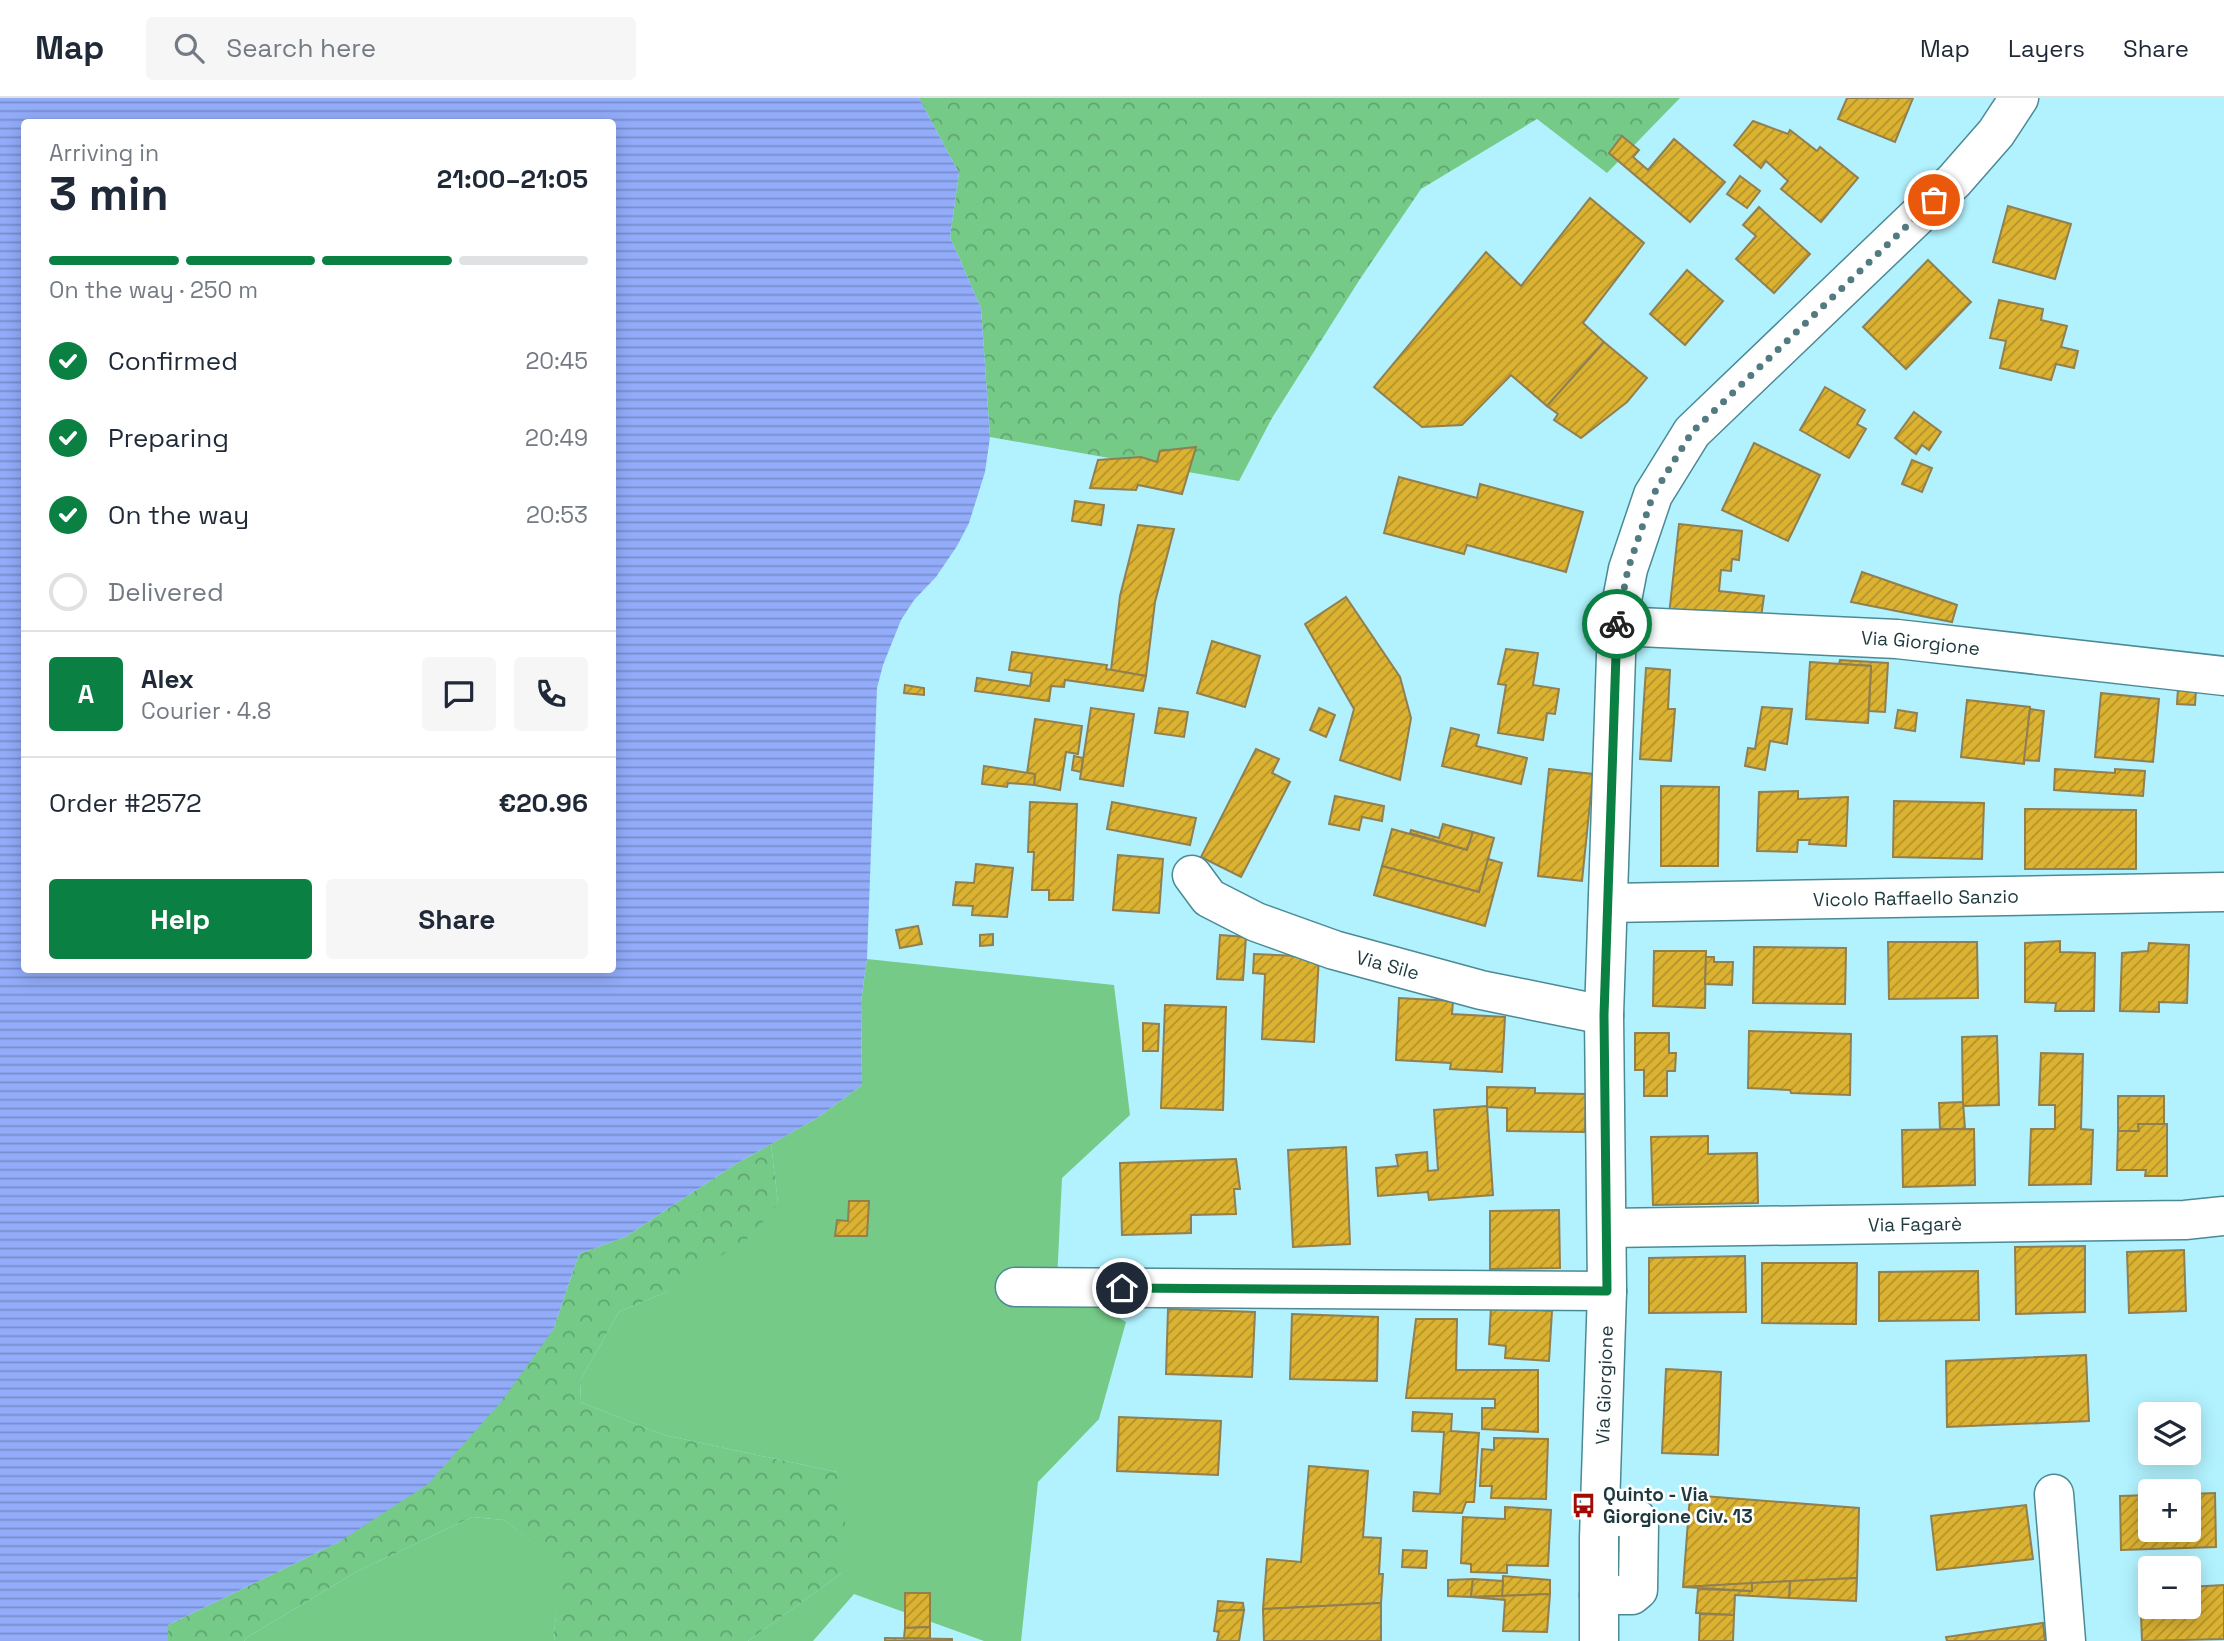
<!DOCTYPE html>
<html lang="en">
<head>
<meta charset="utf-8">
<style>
	:root { --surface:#fff; --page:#f6f6f7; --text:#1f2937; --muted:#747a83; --line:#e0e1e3; --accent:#0b8043 }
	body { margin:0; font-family:"Space Grotesk",sans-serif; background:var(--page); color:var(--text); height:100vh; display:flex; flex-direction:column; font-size:26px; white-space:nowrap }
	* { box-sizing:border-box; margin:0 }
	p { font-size:23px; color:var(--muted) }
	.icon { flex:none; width:38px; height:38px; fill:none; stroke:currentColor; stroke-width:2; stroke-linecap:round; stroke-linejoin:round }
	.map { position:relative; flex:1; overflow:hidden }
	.panel { position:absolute; left:21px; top:21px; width:595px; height:854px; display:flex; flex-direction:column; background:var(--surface); border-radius:7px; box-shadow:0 4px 18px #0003 }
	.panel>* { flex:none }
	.tools { position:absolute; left:2138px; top:1304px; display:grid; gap:14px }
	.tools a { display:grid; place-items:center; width:63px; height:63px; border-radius:7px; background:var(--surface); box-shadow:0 4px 18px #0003; font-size:35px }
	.pin { position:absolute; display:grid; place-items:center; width:60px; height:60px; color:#fff; margin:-30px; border:4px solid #fff; border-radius:50%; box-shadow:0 2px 7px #0007 }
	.courier { position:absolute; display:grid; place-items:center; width:70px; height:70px; margin:-35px; border:5px solid #0b8043; border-radius:50%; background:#fff; color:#222; box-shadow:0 2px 9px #0007 }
	.overview em { font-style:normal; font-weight:700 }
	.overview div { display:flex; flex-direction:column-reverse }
	.overview { display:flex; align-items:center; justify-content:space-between; height:119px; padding:0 28px }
	h1 { font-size:46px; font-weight:700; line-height:52px }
	.bar { display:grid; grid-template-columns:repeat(4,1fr); gap:10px 7px; align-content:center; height:84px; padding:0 28px }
	.bar i { height:9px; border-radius:5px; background:var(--line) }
	.bar .active { background:var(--accent) }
	.bar p { grid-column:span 4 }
	.line { display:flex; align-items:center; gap:18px; padding:0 28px; border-top:2px solid var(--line) }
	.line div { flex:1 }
	.round { display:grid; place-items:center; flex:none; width:74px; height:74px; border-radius:7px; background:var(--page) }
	ol { padding:0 28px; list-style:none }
	li { display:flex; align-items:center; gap:21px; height:77px }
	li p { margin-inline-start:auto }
	li .icon { padding:7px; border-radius:50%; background:var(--accent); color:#fff; stroke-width:4 }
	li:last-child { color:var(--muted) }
	li i { width:38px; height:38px; border:4px solid var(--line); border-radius:50% }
	.primary-button { display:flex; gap:14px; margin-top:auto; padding:14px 28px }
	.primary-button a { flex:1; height:80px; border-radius:7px; background:var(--accent); color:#fff; font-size:28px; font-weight:700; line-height:80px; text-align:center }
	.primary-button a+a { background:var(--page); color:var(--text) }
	header { display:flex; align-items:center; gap:42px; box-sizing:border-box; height:98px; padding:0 35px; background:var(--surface); border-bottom:2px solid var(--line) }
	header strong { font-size:33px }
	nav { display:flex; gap:38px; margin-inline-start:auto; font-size:24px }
	.search { width:490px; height:63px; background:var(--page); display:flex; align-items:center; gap:18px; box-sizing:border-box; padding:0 24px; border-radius:7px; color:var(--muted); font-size:26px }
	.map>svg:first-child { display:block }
</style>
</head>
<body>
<header>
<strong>Map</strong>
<div class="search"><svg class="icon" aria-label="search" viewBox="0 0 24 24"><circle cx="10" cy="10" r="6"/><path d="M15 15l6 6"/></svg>Search here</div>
<nav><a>Map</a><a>Layers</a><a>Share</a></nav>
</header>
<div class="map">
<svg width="2224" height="1543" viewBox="0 0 2224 1543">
	<defs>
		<pattern id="forest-crowns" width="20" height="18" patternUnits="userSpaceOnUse" patternTransform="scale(1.75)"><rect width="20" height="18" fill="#75ca88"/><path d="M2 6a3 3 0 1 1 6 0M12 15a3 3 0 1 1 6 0" fill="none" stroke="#5fa571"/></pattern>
		<pattern id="water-rules" width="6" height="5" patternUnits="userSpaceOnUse" patternTransform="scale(1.75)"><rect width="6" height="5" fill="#92acfa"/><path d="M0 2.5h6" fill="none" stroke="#778dcc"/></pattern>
		<pattern id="building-hatch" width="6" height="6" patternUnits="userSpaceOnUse" patternTransform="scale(1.75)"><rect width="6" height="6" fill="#dcb231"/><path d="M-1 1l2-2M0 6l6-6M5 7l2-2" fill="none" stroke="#b2922b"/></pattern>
	</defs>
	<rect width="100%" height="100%" fill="#b1f2fe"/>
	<g fill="#75ca88">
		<polygon points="867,861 1114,887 1130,1017 1062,1080 1057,1183 1126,1224 1099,1321 1038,1384 1021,1543 984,1543 854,1496 813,1543 748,1543 842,1475 837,1374 664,1337 580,1304 581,1281 619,1214 666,1194 778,1105 771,1046 817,1020 862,987 861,904"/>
		<polygon points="472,1419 504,1422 563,1467 554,1534 555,1543 244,1543 246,1540 356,1474"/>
	</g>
	<g fill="url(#forest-crowns)">
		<polygon points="919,0 1680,0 1607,75 1537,21 1421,91 1360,181 1272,320 1239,383 990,339 981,210 950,139 959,75"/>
		<polygon points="771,1046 778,1105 751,1138 666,1194 619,1214 581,1281 580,1304 664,1337 837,1374 845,1425 842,1475 748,1543 555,1543 554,1534 562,1467 504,1422 472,1419 356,1474 246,1540 244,1543 168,1543 168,1527 339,1444 553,1232 579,1156 625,1139 734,1067"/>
	</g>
	<path fill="url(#water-rules)" fill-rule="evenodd" d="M0 0H919L959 75 950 139 981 210 990 339 985 374 969 425 957 448 936 479 914 502 901 522 883 567 877 590 867 861 861 904 862 987 817 1020 734 1067 625 1139 579 1156 553 1232 501 1304 428 1386 339 1444 168 1527V1543H0ZM24 24H612V872H24Z"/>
	<g fill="url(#building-hatch)" stroke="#907f51" stroke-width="2">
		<polygon points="1847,0 1913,0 1895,44 1838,21"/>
		<polygon points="1753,23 1788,36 1790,32 1817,53 1820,49 1858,80 1821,124 1781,91 1788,83 1766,63 1761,70 1734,47"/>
		<polygon points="1622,38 1639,52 1633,59 1648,72 1674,41 1725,84 1690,124 1609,55"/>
		<polygon points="1740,78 1760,93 1747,110 1727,96"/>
		<polygon points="1590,100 1644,145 1583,225 1604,244 1547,308 1511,277 1462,327 1422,329 1374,289 1486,154 1521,188"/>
		<polygon points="2008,108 2071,126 2055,181 1993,164"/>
		<polygon points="1759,109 1810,156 1774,195 1736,161 1756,138 1743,127"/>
		<polygon points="1928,162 1971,204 1906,271 1863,229"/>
		<polygon points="1687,172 1723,203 1685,247 1650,216"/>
		<polygon points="1999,202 2043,211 2041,222 2067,228 2061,249 2078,253 2074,270 2056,266 2051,282 2000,270 2006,243 1990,240"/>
		<polygon points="1604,244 1647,280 1627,304 1581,340 1554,322 1558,316 1547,308"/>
		<polygon points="1825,289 1865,312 1857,326 1866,331 1849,360 1800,332"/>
		<polygon points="1914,314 1941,334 1929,352 1922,347 1916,356 1895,340"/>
		<polygon points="1754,345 1820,377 1788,443 1722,412"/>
		<polygon points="1196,349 1182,396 1138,387 1136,392 1090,390 1098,362 1141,359 1157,364 1160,353"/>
		<polygon points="1912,362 1932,370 1922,394 1902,386"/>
		<polygon points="1399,379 1477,400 1480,386 1583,414 1566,474 1467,447 1464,456 1384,435"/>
		<polygon points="1075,403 1104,407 1101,427 1072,423"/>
		<polygon points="1679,426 1742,433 1739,462 1732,461 1731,473 1721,472 1719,493 1764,498 1760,527 1669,517"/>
		<polygon points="1138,427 1174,431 1155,504 1146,578 1111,572 1120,498"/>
		<polygon points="1862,474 1957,507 1952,524 1851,504"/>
		<polygon points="1346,499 1400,579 1411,620 1400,682 1340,662 1354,611 1305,526"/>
		<polygon points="1212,543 1260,558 1245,609 1197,595"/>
		<polygon points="1506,551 1538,555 1533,587 1559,591 1555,616 1547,615 1543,642 1498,635 1506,587 1498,586"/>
		<polygon points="1012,554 1107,567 1106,571 1146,578 1143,593 1065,582 1064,589 1051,588 1049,603 975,593 977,580 1030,588 1032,575 1009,572"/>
		<polygon points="1840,562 1888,565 1885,614 1869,613 1871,568 1839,566"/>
		<polygon points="1810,564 1871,568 1868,625 1806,621"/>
		<polygon points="1646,570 1670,572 1668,611 1675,611 1671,663 1640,661"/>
		<polygon points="905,587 924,590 924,597 904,595"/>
		<polygon points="2178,590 2196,592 2195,607 2177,606"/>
		<polygon points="2101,595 2159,601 2153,664 2095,659"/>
		<polygon points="1967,602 2030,609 2024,666 1961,659"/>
		<polygon points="1762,609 1792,611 1787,646 1770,643 1765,672 1745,668 1748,650 1755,651"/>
		<polygon points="1091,610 1134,616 1123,688 1080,681"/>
		<polygon points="1159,610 1188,614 1184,639 1155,635"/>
		<polygon points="1319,610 1335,617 1326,639 1310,632"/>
		<polygon points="2030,611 2044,613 2039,663 2024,662"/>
		<polygon points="1898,612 1917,615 1915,633 1895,630"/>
		<polygon points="1035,621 1082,628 1078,656 1066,654 1060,692 1034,687 1035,676 1027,675"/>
		<polygon points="1451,630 1479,637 1476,648 1527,660 1521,686 1442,668"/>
		<polygon points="1256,651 1279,661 1272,675 1290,684 1241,779 1201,759"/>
		<polygon points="1074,658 1083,660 1081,674 1072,672"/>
		<polygon points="984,668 1035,676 1034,687 1008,685 1007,689 982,686"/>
		<polygon points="1549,671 1593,676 1582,783 1538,778"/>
		<polygon points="2055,671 2115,675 2115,671 2145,673 2143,698 2054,692"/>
		<polygon points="1661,688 1719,689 1718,768 1661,768"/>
		<polygon points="1798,693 1798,701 1848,699 1846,748 1809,746 1810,742 1798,742 1797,754 1757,753 1759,694"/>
		<polygon points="1335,698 1384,708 1382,723 1362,719 1359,732 1329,726"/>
		<polygon points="1894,703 1984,705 1982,761 1893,759"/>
		<polygon points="1030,704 1077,706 1073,802 1049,802 1049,792 1032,792 1034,754 1028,754"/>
		<polygon points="1112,704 1196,720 1190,747 1107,731"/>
		<polygon points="2025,711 2136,712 2136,771 2025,771"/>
		<polygon points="1443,726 1473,734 1467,752 1410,735 1411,732 1439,740"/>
		<polygon points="1392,731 1467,752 1473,734 1494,740 1479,794 1382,768"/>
		<polygon points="1118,757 1163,761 1159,815 1113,812"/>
		<polygon points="1488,761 1502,765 1485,828 1374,797 1382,768 1479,794"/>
		<polygon points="976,766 1013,770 1007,819 972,817 973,808 953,807 956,784 974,785"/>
		<polygon points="918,828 922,846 900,850 896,832"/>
		<polygon points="993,836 993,847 980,848 980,837"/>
		<polygon points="1220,837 1246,839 1243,882 1217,881"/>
		<polygon points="2060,843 2060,854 2095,855 2094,913 2055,913 2056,905 2025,904 2025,845"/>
		<polygon points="1888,844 1977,844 1978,900 1889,901"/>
		<polygon points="2149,845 2189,847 2187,905 2159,904 2159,914 2120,913 2122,855 2148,853"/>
		<polygon points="1754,849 1846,850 1845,906 1753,905"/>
		<polygon points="1654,853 1706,853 1705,910 1653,908"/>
		<polygon points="1254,856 1319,859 1314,944 1262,941 1265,876 1253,875"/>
		<polygon points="1706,859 1714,859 1714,864 1733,864 1732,887 1705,886"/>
		<polygon points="1399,900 1453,903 1452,916 1505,919 1502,974 1450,971 1451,965 1396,962"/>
		<polygon points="1165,907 1226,909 1223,1012 1161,1010"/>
		<polygon points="1143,925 1159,926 1158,953 1143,953"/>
		<polygon points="1749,933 1851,936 1850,997 1791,995 1790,992 1748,990"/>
		<polygon points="1635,935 1669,935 1669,955 1676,955 1675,973 1667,973 1667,998 1644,998 1644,972 1635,972"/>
		<polygon points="1997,938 1999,1007 1963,1008 1962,939"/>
		<polygon points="2041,955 2083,956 2081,1031 2093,1032 2091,1086 2029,1087 2031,1031 2055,1031 2055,1007 2039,1007"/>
		<polygon points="1487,989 1535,990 1535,995 1586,996 1585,1034 1507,1033 1507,1010 1487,1009"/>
		<polygon points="2118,998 2164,998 2164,1026 2138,1026 2139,1033 2118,1033"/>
		<polygon points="1963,1004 1965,1031 1940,1031 1939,1005"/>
		<polygon points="1487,1008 1493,1097 1429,1102 1428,1094 1378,1098 1376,1070 1398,1068 1396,1057 1427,1054 1428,1073 1438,1072 1434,1012"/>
		<polygon points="2138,1026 2167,1026 2167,1078 2145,1078 2146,1072 2117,1072 2118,1033 2139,1033"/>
		<polygon points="1974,1031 1975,1087 1903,1089 1902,1032"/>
		<polygon points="1708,1038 1708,1056 1757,1055 1758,1105 1653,1107 1651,1039"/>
		<polygon points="1346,1049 1350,1146 1293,1149 1288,1052"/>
		<polygon points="1236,1061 1240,1091 1234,1091 1236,1116 1191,1117 1191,1135 1122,1137 1120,1065"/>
		<polygon points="849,1103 869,1103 867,1138 835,1138 837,1122 848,1123"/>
		<polygon points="1559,1112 1560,1170 1490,1171 1490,1113"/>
		<polygon points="2085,1148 2085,1214 2016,1216 2015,1149"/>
		<polygon points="2184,1152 2186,1213 2129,1215 2127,1154"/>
		<polygon points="1745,1158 1746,1214 1649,1215 1649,1160"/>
		<polygon points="1762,1165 1857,1165 1856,1226 1762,1225"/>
		<polygon points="1978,1173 1979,1222 1879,1223 1879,1174"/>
		<polygon points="1491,1209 1552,1213 1549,1263 1505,1260 1506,1248 1489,1246"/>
		<polygon points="1168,1211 1255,1214 1252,1279 1166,1276"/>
		<polygon points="1292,1216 1378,1219 1377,1283 1290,1281"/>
		<polygon points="1416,1221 1457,1221 1456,1272 1538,1272 1538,1334 1482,1331 1482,1310 1495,1310 1495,1301 1406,1300"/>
		<polygon points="2086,1257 2089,1323 1947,1329 1946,1263"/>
		<polygon points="1666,1271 1721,1274 1718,1357 1662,1355"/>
		<polygon points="1413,1314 1452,1316 1451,1333 1479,1335 1474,1404 1466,1404 1462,1415 1413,1413 1414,1394 1440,1396 1444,1334 1412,1333"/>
		<polygon points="1119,1319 1221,1323 1218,1377 1117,1373"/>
		<polygon points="1494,1340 1548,1341 1546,1401 1491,1400 1492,1388 1480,1388 1482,1351 1494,1352"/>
		<polygon points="1309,1368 1368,1373 1363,1439 1381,1440 1379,1476 1383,1476 1381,1505 1263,1511 1267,1461 1301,1464"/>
		<polygon points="2215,1395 2216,1449 2121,1452 2120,1398 2151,1397 2151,1432 2189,1432 2189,1396"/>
		<polygon points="1690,1397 1859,1410 1857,1480 1683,1489"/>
		<polygon points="2026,1407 2033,1461 1937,1472 1931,1418"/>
		<polygon points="1505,1409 1551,1412 1548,1468 1507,1467 1507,1475 1471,1474 1471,1466 1461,1465 1463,1419 1505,1421"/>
		<polygon points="1403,1452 1427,1453 1426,1470 1402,1469"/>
		<polygon points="1503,1478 1550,1482 1550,1496 1502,1498"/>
		<polygon points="1857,1480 1856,1503 1789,1500 1790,1483"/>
		<polygon points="1473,1481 1471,1499 1448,1498 1448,1482"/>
		<polygon points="1473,1481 1503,1483 1502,1498 1471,1499"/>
		<polygon points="1790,1483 1789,1500 1735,1497 1734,1517 1696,1515 1698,1491 1752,1493 1752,1485"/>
		<polygon points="1752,1485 1752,1493 1683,1489"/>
		<polygon points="2224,1487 2224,1541 2142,1543 2140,1491 2151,1491 2151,1508 2189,1508 2189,1489"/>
		<polygon points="905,1495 930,1495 930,1529 905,1530"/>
		<polygon points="1550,1496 1547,1534 1503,1533 1505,1502 1471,1499"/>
		<polygon points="1218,1503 1243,1505 1244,1512 1217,1513"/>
		<polygon points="1381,1505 1381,1543 1264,1543 1263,1511"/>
		<polygon points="1244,1512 1239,1543 1217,1543 1219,1534 1214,1533 1217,1513"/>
		<polygon points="1700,1516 1734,1517 1733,1543 1699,1543"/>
		<polygon points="2043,1525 2045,1543 1947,1543 1946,1539"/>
		<polygon points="930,1529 930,1541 904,1540 905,1530"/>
		<polygon points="885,1540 952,1541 952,1543 885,1543"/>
	</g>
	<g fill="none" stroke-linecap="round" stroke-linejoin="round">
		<defs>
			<g id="minor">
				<path id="s1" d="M1617 528 1897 541 2224 578"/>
				<path id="s2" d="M1192 777 1209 800 1256 824 1334 852 1481 892 1604 917"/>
				<path id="s3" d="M1608 805 2224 794"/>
				<path id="s4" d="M1607 1130 2185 1122 2224 1118"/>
				<polyline points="1015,1189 1607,1193"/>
				<polyline points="2054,1396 2066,1543"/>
				<polyline points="1599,1497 1632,1497 1638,1492 1639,1427 1637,1421 1634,1419 1600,1419"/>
				<path id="s5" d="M1599 1543V1440L1607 1193 1604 917 1617 528 1628 471 1653 397 1692 334 1954 83 1996 35 2019 0"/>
			</g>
		</defs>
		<use href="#minor" stroke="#4b8a95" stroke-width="41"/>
		<use href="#minor" stroke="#fff" stroke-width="38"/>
	</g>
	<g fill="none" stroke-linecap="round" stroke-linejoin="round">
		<polyline stroke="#527a81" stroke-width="7" stroke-dasharray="0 12.6" points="1617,526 1628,471 1653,397 1692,334 1934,102"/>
		<polyline stroke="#0b8043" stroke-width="9" points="1122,1190 1607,1193 1604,917 1617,526"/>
	</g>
	<defs>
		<symbol id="bus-bare" viewBox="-9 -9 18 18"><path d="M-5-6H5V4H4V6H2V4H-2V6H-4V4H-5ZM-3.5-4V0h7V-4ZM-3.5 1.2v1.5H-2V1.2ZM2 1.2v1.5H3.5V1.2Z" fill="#a20b03" stroke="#fff" stroke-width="2.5" paint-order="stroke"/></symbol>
	</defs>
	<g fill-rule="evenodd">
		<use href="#bus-bare" x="1566" y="1390" width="35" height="35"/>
	</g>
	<g text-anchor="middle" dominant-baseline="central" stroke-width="5" stroke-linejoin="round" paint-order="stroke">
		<g font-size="19" fill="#1f3a3e" stroke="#fff">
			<text stroke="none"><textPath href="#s1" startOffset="304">Via Giorgione</textPath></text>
			<text stroke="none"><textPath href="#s3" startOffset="308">Vicolo Raffaello Sanzio</textPath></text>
			<text stroke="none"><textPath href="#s2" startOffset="220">Via Sile</textPath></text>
			<text stroke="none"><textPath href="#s4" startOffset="308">Via Fagarè</textPath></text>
			<text stroke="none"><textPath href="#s5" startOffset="256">Via Giorgione</textPath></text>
		</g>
		<g font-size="19" font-weight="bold" fill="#1f3a3e" stroke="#fff" text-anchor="start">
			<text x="1603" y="1396">Quinto - Via<tspan x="1603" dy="22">Giorgione Civ. 13</tspan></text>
		</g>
	</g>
</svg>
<div class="tools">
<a><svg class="icon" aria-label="layers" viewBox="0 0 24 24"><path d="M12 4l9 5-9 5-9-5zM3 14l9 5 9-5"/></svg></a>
<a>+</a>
<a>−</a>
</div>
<div class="pin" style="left:1934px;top:102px;background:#ea580c"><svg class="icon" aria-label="bag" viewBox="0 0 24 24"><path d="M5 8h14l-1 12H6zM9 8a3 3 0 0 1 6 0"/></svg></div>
<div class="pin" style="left:1122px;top:1190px;background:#1f2937"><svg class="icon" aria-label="home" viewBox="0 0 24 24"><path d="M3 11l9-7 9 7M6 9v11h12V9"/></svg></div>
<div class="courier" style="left:1617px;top:526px"><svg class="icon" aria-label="bike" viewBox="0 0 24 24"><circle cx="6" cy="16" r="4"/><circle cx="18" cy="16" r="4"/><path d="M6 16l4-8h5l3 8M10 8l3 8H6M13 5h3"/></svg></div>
<section class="panel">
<div class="overview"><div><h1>3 min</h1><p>Arriving in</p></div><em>21:00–21:05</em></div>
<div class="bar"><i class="active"></i><i class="active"></i><i class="active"></i><i></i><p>On the way · 250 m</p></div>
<ol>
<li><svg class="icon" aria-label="check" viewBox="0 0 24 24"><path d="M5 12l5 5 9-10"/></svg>Confirmed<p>20:45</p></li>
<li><svg class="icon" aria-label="check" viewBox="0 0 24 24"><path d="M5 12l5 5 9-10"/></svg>Preparing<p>20:49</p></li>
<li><svg class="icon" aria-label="check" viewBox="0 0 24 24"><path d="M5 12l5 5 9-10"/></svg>On the way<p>20:53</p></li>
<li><i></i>Delivered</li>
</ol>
<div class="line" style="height:126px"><b class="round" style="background:var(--accent);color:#fff">A</b><div><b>Alex</b><p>Courier · 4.8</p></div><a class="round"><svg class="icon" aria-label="chat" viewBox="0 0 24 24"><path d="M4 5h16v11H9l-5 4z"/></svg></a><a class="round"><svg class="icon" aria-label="phone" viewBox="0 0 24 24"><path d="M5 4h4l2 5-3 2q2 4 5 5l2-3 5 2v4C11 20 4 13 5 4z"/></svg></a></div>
<div class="line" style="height:91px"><div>Order #2572</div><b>€20.96</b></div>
<div class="primary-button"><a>Help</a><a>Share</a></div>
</section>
</div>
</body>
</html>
